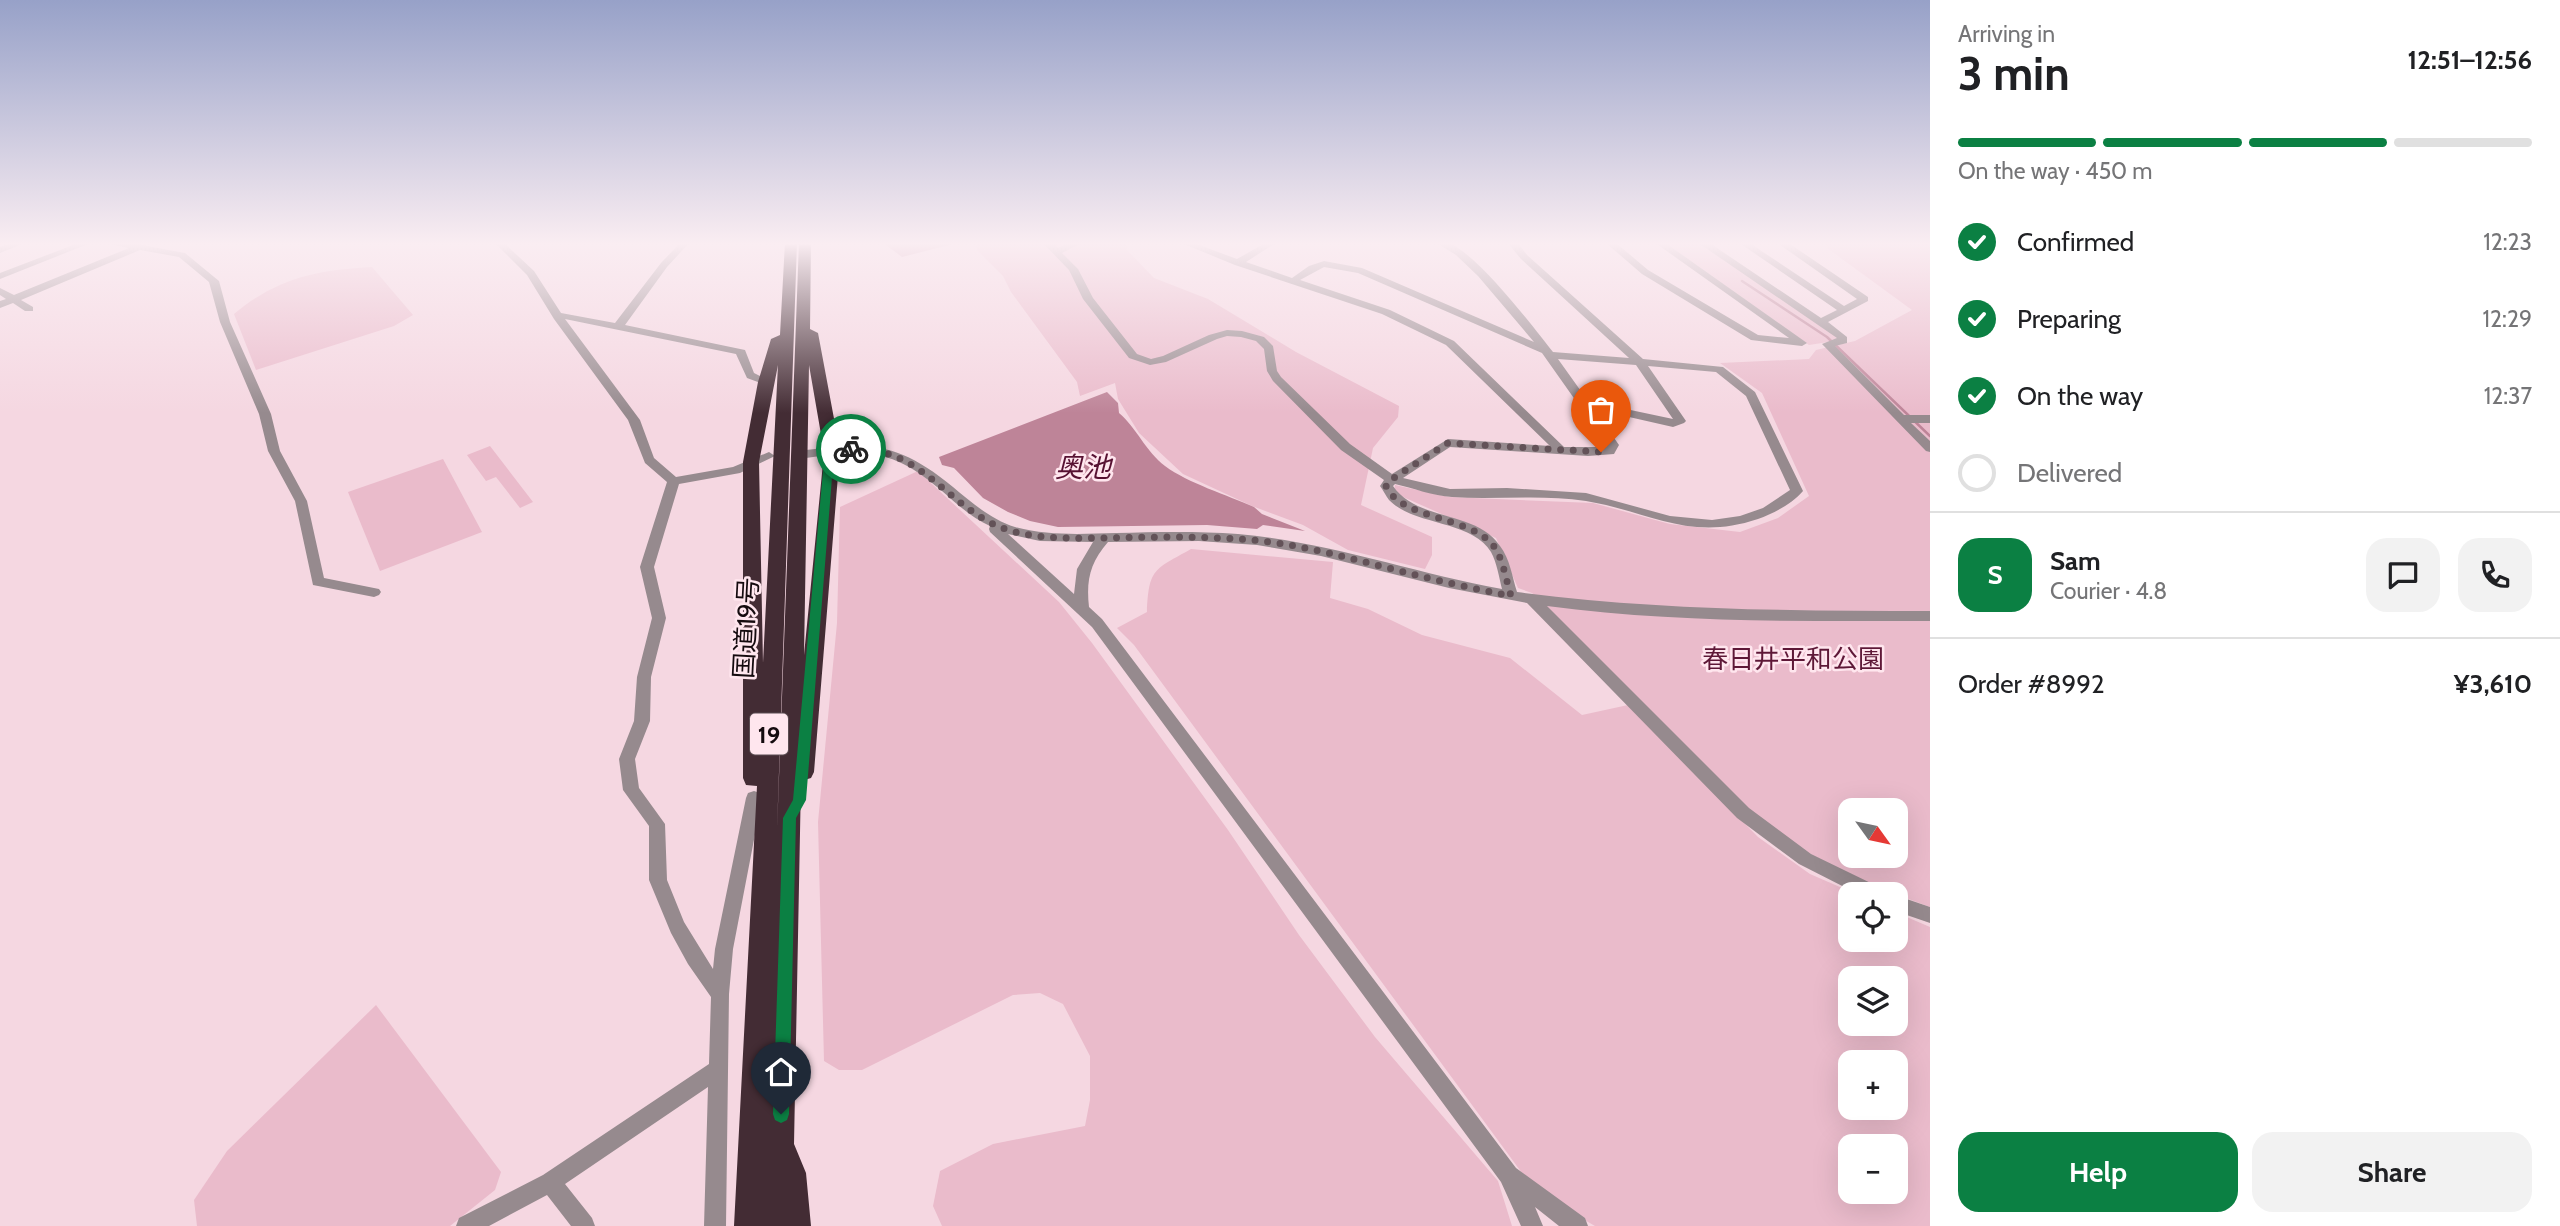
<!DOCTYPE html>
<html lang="en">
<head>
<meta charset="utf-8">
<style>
	:root { --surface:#fff; --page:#f2f2f2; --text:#202124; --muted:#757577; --line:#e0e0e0; --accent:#0b8043 }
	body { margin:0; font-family:Cabin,"Noto Sans JP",sans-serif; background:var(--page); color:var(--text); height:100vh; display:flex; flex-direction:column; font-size:26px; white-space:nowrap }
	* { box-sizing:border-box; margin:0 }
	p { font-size:23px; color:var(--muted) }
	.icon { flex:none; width:38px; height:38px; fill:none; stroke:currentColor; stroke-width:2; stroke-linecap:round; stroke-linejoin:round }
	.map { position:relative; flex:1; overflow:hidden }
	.details { display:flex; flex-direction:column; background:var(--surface); width:630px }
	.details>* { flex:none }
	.needle { width:46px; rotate:123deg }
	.buttons { position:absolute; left:1838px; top:798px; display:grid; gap:14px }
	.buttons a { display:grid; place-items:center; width:70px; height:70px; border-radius:14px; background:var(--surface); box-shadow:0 7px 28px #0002; font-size:35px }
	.pin { position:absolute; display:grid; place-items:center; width:60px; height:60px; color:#fff; margin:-72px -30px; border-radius:50% 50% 50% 0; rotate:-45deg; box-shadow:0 0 7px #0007 }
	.pin .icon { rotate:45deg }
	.courier { position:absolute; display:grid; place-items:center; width:70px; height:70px; margin:-35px; border:5px solid #0b8043; border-radius:50%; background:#fff; color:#222; box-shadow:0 2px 9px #0007 }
	.head em { font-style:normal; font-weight:700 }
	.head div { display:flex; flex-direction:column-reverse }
	.head { display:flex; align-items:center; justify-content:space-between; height:119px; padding:0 28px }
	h1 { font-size:46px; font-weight:700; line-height:52px }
	.bar { display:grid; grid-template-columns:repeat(4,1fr); gap:10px 7px; align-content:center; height:84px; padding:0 28px }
	.bar i { height:9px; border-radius:5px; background:var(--line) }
	.bar .selected { background:var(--accent) }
	.bar p { grid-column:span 4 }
	.line { display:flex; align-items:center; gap:18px; padding:0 28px; border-top:2px solid var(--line) }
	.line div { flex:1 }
	.round { display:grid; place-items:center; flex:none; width:74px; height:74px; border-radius:21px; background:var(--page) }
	ol { padding:0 28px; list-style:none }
	li { display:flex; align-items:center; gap:21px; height:77px }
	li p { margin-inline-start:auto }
	li .icon { padding:7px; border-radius:50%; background:var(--accent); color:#fff; stroke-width:4 }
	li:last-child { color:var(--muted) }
	li i { width:38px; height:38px; border:4px solid var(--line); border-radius:50% }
	.primary-button { display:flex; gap:14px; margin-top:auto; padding:14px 28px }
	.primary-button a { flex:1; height:80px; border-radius:21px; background:var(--accent); color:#fff; font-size:28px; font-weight:700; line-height:80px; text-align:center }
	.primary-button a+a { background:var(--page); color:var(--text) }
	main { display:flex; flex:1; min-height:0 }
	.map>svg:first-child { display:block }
</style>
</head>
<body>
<main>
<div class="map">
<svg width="1930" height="1226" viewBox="0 0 1930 1226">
	<rect width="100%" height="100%" fill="#f5d7e1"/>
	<g fill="#eabbcb" fill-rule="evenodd">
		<polygon points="976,242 1124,242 1128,251 1154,278 1208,299 1296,352 1399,406 1398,417 1373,448 1361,505 1432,537 1432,555 1425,569 1348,550 1303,525 1252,506 1183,474 1139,433 1118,399 1115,383 1080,396 1077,382 1011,292 1003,276 977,250"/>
		<polygon points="1663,242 1698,242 1841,340 1809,345"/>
		<path d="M1826 242H1930V907L1847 876 1806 853 1756 816 1532 593 1518 588 1496 538 1394 493 1395 485 1449 497 1593 503 1670 524 1740 532 1778 518 1809 496 1762 393 1720 363 1809 359 1816 350 1855 341 1912 310 1827 248ZM1850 810H1895V856H1850Z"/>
		<path d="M372 267 413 315 394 326 256 370 234 314C277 278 317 270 372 267Z"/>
		<polygon points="490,446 533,502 520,508 496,477 486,481 467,455"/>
		<polygon points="443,459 482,532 380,571 348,492"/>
		<polygon points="918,471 1059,602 1092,643 1228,830 1299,935 1375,1037 1498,1181 1512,1226 942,1226 933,1206 940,1171 993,1144 1085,1126 1090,1100 1090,1056 1063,1004 1040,993 1013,995 862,1070 839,1070 824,1061 818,822 837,623 840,507"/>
		<path d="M1191 549 1333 562 1330 598 1368 609 1422 635 1510 658 1582 715 1628 705 1758 837 1810 874 1856 894H1850V940H1895V912L1930 927V1226H1595L1576 1215 1522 1173 1134 645 1117 628 1147 612C1149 568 1154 570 1191 549ZM1850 978H1895V1024H1850ZM1850 1062H1895V1108H1850ZM1850 1146H1895V1192H1850Z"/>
		<polygon points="376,1005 501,1172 495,1190 450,1226 197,1226 194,1200 227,1151"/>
	</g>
	<g fill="#be8498">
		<polygon points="882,242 961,242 902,257"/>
		<path d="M1107 392 1118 403 1119 413C1136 427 1146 452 1165 466 1188 483 1227 495 1254 507L1262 514 1305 531 1263 525 1257 529 1207 525 1058 527 1030 521 1008 512 983 498 954 468 942 465 939 457Z"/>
	</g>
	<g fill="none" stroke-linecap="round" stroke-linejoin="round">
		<polyline stroke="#be8498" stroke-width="2.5" points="1742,281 1827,337 1930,436"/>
		<g fill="#968a8e" fill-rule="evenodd">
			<polygon points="15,242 27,242 0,253 0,247"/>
			<polygon points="81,242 93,242 0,279 0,273"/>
			<polygon points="109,242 125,242 185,253 219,281 230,322 271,414 280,451 307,501 324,578 379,589 381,592 379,595 374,597 313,585 295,501 268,451 259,414 220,322 209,282 179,257 140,250 21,300 33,307 33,311 25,311 13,303 0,308 0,301 6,299 0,295 0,288 14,295 129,248 110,244"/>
			<polygon points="494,242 503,242 534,271 561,313 615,323 661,263 681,242 690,242 667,267 625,325 745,350 754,373 772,382 766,385 747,378 736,354 565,319 640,420 654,458 676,477 733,467 769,452 775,456 740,473 679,484 654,567 666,618 651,677 650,721 635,759 639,788 665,824 667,880 684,922 713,969 715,949 746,798 748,793 754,791 760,793 762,798 733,949 729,994 726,1226 704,1226 708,1087 565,1184 592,1218 595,1226 571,1226 547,1195 489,1226 456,1226 459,1218 543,1175 709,1064 711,997 688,964 671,933 649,880 649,826 623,790 619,759 634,721 637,677 652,618 640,567 667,482 645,463 628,420 554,319 527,275"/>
			<path d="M1042 242H1052L1058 248 1072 242H1083L1062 253 1078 269 1093 298 1137 354 1151 359 1163 356 1209 335 1227 330 1242 331 1264 337 1273 346 1277 371 1281 377 1350 444 1392 474 1448 439 1550 446 1446 345 1382 314 1235 265 1179 242H1191L1237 259 1267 242H1277L1246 262 1292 278 1309 266 1324 261 1362 268 1534 342 1478 276 1456 255 1435 242C1437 242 1444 241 1446 242 1475 250 1533 327 1553 352L1629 358 1521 259 1507 242H1517L1527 255 1643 359 1723 367 1755 392 1803 491C1792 504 1774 513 1758 519 1689 542 1651 512 1586 501 1542 494 1496 500 1452 497 1433 496 1413 488 1395 484L1393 486C1418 522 1476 510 1500 546 1510 559 1512 576 1517 592 1654 610 1792 611 1930 611V621C1802 621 1674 623 1547 606L1749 808 1811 854 1881 888 1884 894H1858L1799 864 1737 818 1527 603 1449 588 1321 556 1257 545 1199 541 1108 542C1090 563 1086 580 1089 607L1102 619 1516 1168 1585 1218 1588 1226H1559L1535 1207 1543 1226H1521L1501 1182 1092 627 990 532 989 529 990 526C972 518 957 504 942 491 893 449 868 449 806 458L800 454 806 450C872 441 901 444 953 487 972 503 992 520 1015 527 1048 536 1082 534 1116 533 1156 532 1197 531 1238 534 1328 542 1414 573 1502 589 1499 577 1497 563 1491 552 1472 520 1414 526 1389 500 1386 496 1383 490 1380 486L1384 480 1341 450 1273 381 1267 371 1264 349 1256 341 1241 337 1227 336 1217 339 1166 362 1150 365 1129 358 1083 299 1069 270ZM1324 267 1358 273 1542 353 1607 445 1606 447H1564L1454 341 1390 310 1300 280ZM1558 359 1636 365 1673 419 1588 401ZM1648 366 1716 372 1746 396 1790 490 1763 508 1740 516 1712 520 1670 516 1586 493 1507 488 1450 489 1403 478 1450 447 1588 456 1614 454 1619 445 1594 409 1673 427 1684 423 1686 421ZM1008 534 1040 541 1093 542 1077 569 1074 594Z"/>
			<polygon points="1605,242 1615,242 1648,270 1758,335 1789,338 1654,242 1664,242 1807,343 1802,346 1751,340 1642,274"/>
			<polygon points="1697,242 1708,242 1821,318 1837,310 1738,242 1748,242 1844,306 1857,299 1776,242 1787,242 1868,297 1868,301 1828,322 1847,337 1847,343 1835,346 1904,415 1930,415 1930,423 1911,423 1930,441 1930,452 1926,451 1822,344 1837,338"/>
			<polygon points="1895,895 1930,907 1930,923 1895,911"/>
		</g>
		<path fill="#432c34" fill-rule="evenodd" d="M785 242H797L777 831 799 242H811L810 329 818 333 838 440 839 463 814 772 811 778 801 781 794 1144 806 1173 811 1226H734L757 786 746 785 743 778V462L758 382 771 339 780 335ZM778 365 763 663 759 462ZM809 365 822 440 823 463 804 655Z"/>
	</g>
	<linearGradient id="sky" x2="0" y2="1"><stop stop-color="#97a1c8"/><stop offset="0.59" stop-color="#faedf2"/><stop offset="1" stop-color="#faedf2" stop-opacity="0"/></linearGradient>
	<rect width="1930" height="413" fill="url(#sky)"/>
	<polygon fill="#0b8043" points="851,446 856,449 855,451 834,453 806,800 796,818 789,1114 787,1120 781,1123 775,1120 773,1114 783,818 793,800 825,450 830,447"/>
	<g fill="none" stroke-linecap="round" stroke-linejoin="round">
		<path stroke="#635258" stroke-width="7" stroke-dasharray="0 12.6" d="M851 449C924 446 947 510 1008 530 1040 540 1075 538 1108 538 1156 537 1204 536 1252 540 1305 545 1356 560 1408 573 1442 582 1477 589 1511 596 1506 580 1503 558 1493 545 1469 516 1400 519 1386 486L1392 479 1448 443 1601 452"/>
	</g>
	<g text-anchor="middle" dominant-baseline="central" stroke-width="5" stroke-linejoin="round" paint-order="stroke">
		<rect fill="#ffe6ee" stroke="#5b4d52" stroke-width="2" x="750" y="713.5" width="38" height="41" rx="5"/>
		<g font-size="24" font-weight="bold" fill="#150b0f">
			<text x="769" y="734">19</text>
		</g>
		<g font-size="26" fill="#150b0f" stroke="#ffe6ee">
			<text transform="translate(746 628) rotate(-87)">国道19号</text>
		</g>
		<g font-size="26" fill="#5e1837" stroke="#ffe6ee">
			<text x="1793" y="659">春日井平和公園</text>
		</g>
		<g font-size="28" font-style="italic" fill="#571132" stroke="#ffe6ee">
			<text x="1083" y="467">奥池</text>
		</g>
	</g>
</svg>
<div class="buttons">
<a><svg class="needle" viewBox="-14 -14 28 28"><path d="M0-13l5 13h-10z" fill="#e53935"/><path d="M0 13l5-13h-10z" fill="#757577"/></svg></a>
<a><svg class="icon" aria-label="locate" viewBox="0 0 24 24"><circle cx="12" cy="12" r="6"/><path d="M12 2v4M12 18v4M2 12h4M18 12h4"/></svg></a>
<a><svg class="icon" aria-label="layers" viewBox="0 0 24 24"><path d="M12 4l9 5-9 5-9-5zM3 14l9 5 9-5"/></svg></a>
<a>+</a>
<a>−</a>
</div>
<div class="pin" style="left:1601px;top:452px;background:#ea580c"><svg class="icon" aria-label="bag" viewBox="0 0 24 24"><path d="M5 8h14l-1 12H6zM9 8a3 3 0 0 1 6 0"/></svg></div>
<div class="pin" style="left:781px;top:1114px;background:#1f2937"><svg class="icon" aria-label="home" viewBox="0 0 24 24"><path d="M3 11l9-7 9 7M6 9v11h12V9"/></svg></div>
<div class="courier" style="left:851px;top:449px"><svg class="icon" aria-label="bike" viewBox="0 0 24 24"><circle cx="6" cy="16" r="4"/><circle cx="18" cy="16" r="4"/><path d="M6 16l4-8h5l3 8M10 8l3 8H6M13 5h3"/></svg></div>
</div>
<section class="details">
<div class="head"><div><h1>3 min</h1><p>Arriving in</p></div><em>12:51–12:56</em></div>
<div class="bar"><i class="selected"></i><i class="selected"></i><i class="selected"></i><i></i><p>On the way · 450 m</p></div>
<ol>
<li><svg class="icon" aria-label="check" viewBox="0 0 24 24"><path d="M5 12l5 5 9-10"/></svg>Confirmed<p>12:23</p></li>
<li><svg class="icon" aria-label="check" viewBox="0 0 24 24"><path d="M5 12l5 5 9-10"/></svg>Preparing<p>12:29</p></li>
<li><svg class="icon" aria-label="check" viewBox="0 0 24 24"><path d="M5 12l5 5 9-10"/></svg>On the way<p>12:37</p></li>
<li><i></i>Delivered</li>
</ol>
<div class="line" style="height:126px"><b class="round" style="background:var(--accent);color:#fff">S</b><div><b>Sam</b><p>Courier · 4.8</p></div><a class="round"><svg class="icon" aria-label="chat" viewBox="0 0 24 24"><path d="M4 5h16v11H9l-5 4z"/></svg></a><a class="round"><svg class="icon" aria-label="phone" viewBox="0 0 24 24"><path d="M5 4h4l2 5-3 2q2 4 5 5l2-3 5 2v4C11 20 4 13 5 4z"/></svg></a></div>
<div class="line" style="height:91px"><div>Order #8992</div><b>¥3,610</b></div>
<div class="primary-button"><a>Help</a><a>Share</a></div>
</section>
</main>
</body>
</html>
